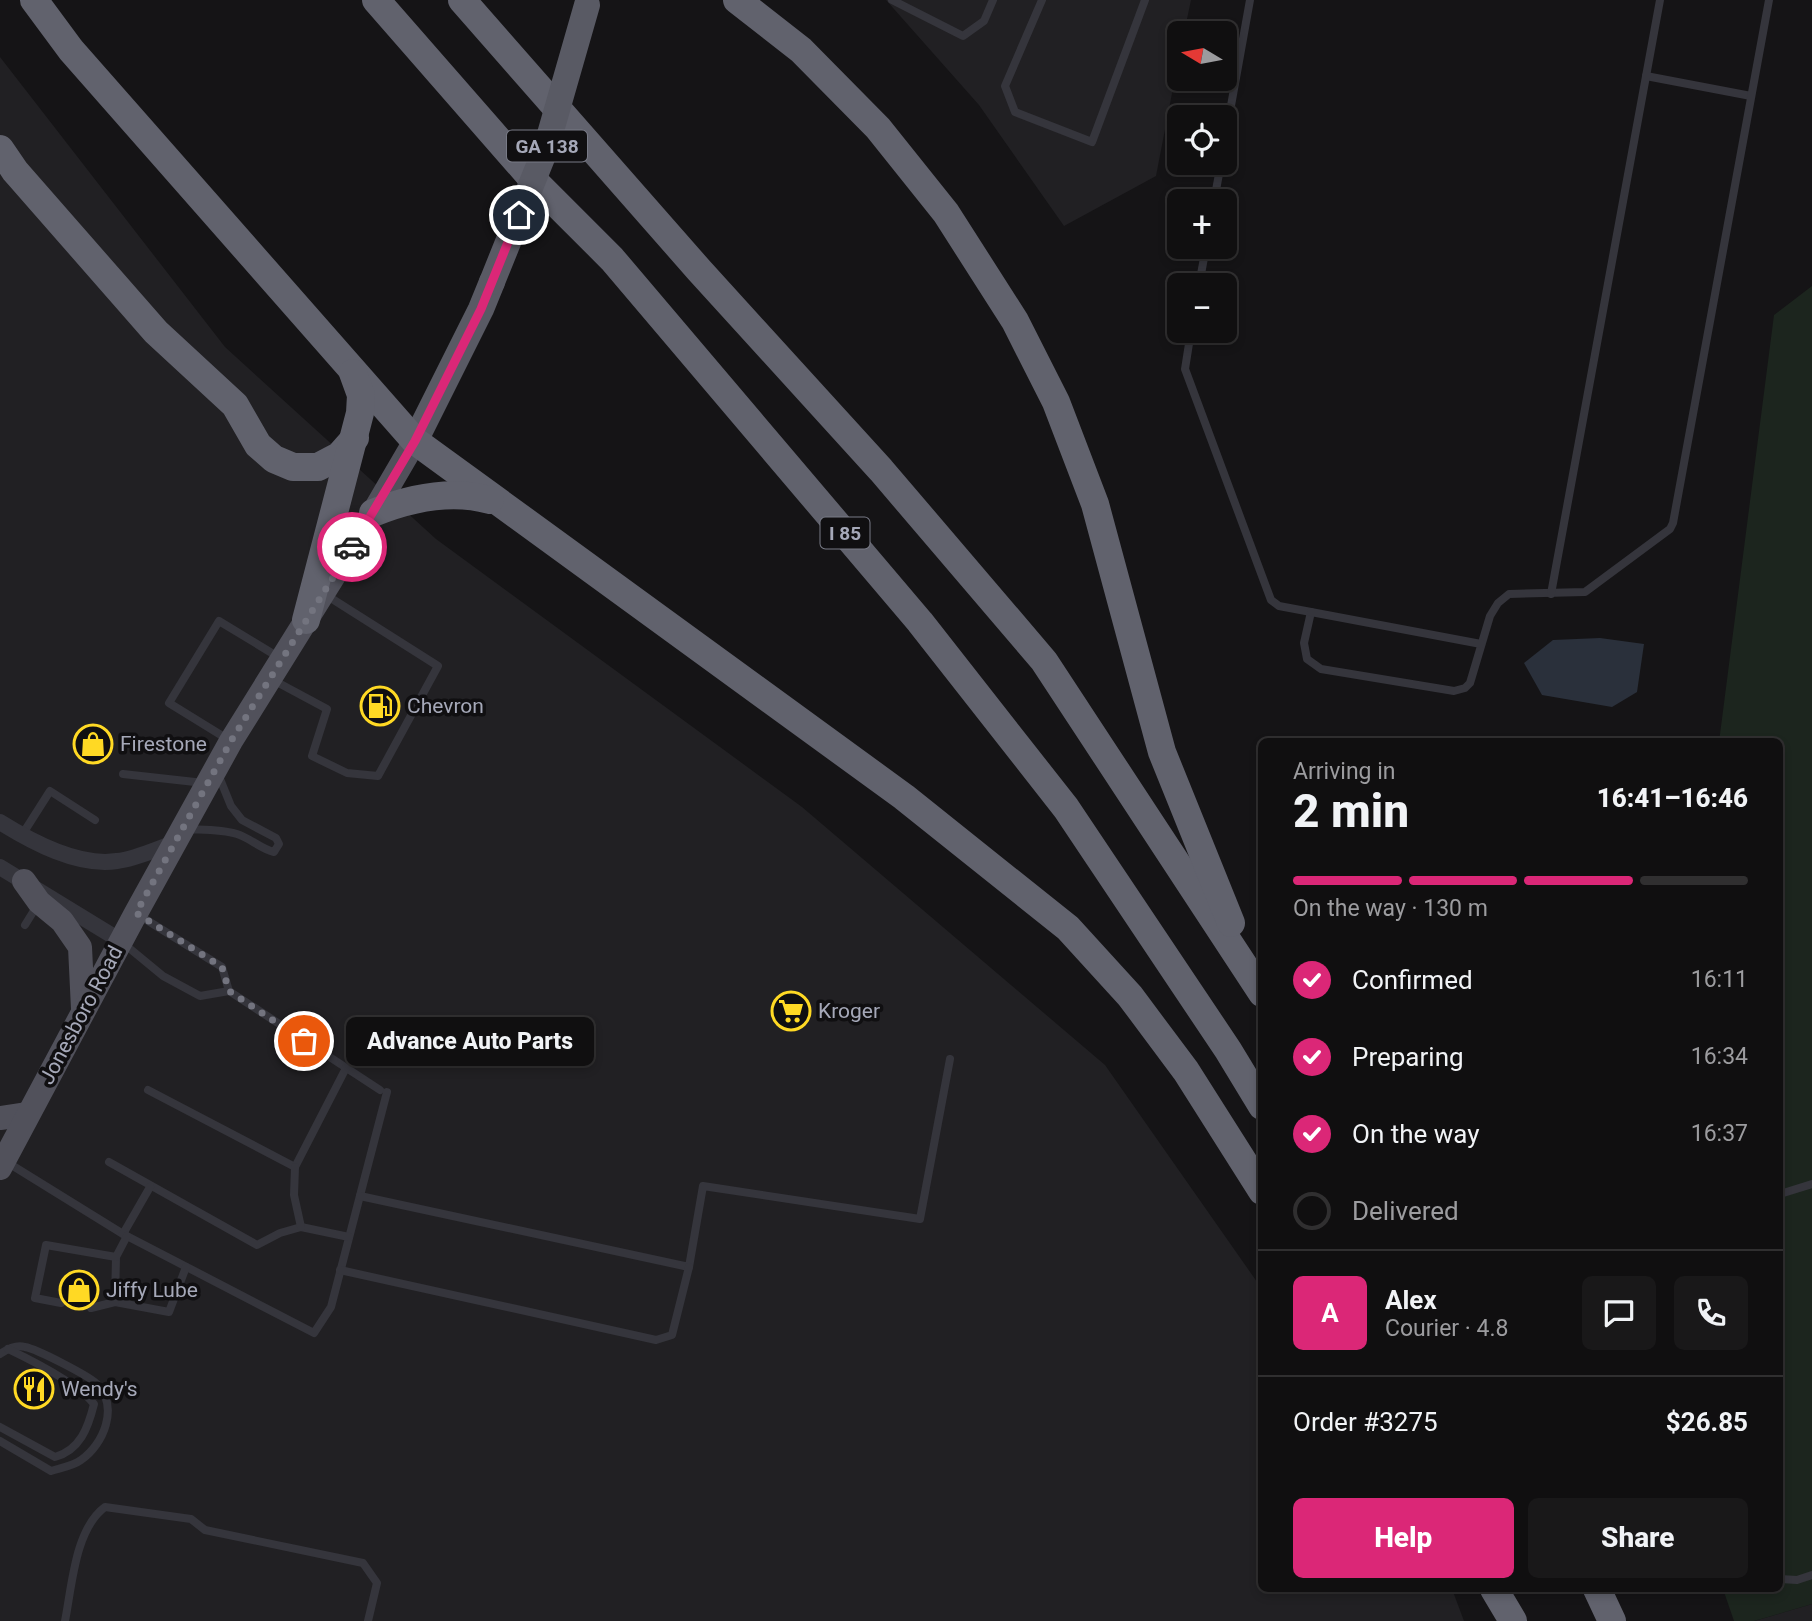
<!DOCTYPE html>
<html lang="en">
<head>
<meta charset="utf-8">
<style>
	:root { --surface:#100f10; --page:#191819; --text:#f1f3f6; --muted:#9c9c9f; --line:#302f30; --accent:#db2777 }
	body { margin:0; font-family:Roboto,sans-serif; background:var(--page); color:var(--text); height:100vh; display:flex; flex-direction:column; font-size:26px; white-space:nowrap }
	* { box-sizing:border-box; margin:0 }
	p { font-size:23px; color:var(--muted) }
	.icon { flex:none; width:38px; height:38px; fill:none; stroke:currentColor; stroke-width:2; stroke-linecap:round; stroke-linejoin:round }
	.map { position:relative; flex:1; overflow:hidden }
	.drawer { position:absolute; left:1258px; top:738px; width:525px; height:854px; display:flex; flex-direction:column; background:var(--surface); border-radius:10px; box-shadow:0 4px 10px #0003,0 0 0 2px var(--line) }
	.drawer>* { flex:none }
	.needle { width:46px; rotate:280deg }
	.fabs { position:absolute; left:1167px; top:21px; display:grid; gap:14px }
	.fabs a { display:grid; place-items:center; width:70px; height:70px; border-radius:10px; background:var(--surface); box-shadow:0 4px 10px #0003,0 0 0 2px var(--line); font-size:35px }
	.pin { position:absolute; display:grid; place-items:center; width:60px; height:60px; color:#fff; margin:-30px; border:4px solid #fff; border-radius:50%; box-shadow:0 2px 7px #0007 }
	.courier { position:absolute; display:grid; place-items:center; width:70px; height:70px; margin:-35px; border:5px solid #db2777; border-radius:50%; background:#fff; color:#222; box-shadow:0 2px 9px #0007 }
	.bubble { position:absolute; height:49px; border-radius:10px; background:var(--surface); box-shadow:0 4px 10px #0003,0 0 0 2px var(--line); font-size:23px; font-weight:800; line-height:49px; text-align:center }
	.summary em { font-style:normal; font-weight:800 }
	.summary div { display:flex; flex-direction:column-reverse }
	.summary { display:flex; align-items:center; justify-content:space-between; height:119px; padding:0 35px }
	h1 { font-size:46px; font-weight:800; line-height:52px }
	.bar { display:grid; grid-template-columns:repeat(4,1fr); gap:10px 7px; align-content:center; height:84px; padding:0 35px }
	.bar i { height:9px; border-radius:5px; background:var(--line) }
	.bar .selected { background:var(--accent) }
	.bar p { grid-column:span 4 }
	.line { display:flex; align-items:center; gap:18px; padding:0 35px; border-top:2px solid var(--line) }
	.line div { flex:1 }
	.round { display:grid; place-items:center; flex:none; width:74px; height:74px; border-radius:10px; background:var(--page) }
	ol { padding:0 35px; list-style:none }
	li { display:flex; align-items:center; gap:21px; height:77px }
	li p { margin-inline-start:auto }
	li .icon { padding:7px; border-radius:50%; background:var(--accent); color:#fff; stroke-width:4 }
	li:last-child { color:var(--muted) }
	li i { width:38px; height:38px; border:4px solid var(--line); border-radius:50% }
	.action { display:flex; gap:14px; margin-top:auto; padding:14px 35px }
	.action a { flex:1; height:80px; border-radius:10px; background:var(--accent); color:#fff; font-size:28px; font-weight:800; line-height:80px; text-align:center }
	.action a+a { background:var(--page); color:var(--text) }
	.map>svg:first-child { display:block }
</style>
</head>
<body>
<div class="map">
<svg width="1812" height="1621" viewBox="0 0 1812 1621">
	<rect width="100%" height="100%" fill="#151416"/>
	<g fill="#212023">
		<polygon points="886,0 1191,0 1184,33 1180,33 1179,57 1156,176 1064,226 979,105"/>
		<polygon points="0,57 225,347 436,539 802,807 1105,1065 1262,1289 1262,1589 1452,1589 1464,1621 0,1621"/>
		<polygon points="1812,1604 1812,1621 1754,1621"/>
	</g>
	<polygon fill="#1c251e" points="1812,286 1812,1604 1754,1621 1734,1621 1723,1589 1780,1589 1780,742 1719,742 1774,315"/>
	<polygon fill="#2a303b" points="1600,638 1644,644 1637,692 1612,707 1542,695 1524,663 1553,640"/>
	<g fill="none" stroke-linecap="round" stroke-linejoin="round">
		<g stroke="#35353c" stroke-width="8">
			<polyline points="892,0 963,36 984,21 993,0"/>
			<polyline points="1042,0 1005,86 1015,112 1092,142 1145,0"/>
			<polyline points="1646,76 1751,96"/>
			<polyline points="1225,139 1250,0"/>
			<polyline points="1214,201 1221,163"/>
			<polyline points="1199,285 1206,247"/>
			<polyline points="1191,331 1185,369 1271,600 1279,606 1311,612 1304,643 1307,659 1321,669 1454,691 1465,688 1470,683 1490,616 1498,603 1509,594 1585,592 1670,529 1673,523 1769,0"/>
			<polyline points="1551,594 1660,0"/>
			<polyline points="1311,612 1481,644"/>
			<polyline points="273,680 327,709 312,756 347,773 378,776 438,666 326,595"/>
			<polyline points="229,740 169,703 219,621 280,658"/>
			<polyline points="123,774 204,783"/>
			<path d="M185 829C202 830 221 829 237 834 250 838 261 849 274 852L279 844 276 838 242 820 231 806 218 774"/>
			<polyline points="22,835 50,791 95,820"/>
			<polyline points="137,914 222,967 229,991 380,1090"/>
			<polyline points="25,925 38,904"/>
			<polyline points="123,943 163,976 200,996 229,991"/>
			<polyline points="148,1090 295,1167 346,1068"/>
			<polyline points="5,1161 123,1234 314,1333 331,1307 387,1092"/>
			<polyline points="109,1162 257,1245 280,1233 301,1227 349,1237"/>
			<polyline points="295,1167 294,1195 301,1227"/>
			<polyline points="1780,1194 1812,1184"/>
			<polyline points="360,1196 689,1267 703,1186 920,1219 950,1059"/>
			<polyline points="123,1234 150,1187"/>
			<polyline points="116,1257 115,1302 169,1312 186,1267"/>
			<polyline points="340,1270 656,1340 672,1335 689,1267"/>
			<polyline points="61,1303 35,1298 46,1245 116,1257 127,1236"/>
			<polyline points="91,1308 115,1302"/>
			<path d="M0 1354C7 1349 16 1344 25 1347 37 1349 89 1376 97 1384 119 1407 104 1444 81 1460 73 1466 60 1468 51 1471L0 1441"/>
			<path d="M0 1427 55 1457C80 1450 88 1428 94 1404 78 1384 31 1360 8 1349"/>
			<polyline points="1780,1579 1797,1580 1812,1575"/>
			<path d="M65 1621C72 1586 75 1529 105 1507L191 1519 205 1530 363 1563 377 1583 368 1621"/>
		</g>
		<g stroke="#35353c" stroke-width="16">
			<path d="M0 822C32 842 78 867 117 861 136 859 156 849 174 843"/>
			<polyline points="0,867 121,941"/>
		</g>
		<g stroke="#51515b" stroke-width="24">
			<polyline points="24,881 39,902 62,921 80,947 83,1009"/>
			<polyline points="0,1118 28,1114"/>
			<polyline points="0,1168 136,913 231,741 373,513 415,441"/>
		</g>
		<polyline stroke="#595a64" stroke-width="26" points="415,441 481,309 492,282"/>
		<g stroke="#61626d" stroke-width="28">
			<polyline points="34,0 71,50 415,441 904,797 1068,928 1130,996 1186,1071 1262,1191"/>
			<polyline points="376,0 535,182 612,259 920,622 1066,808 1228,1050 1262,1106"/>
			<polyline points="462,0 699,270 881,470 1044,661 1262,993"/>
			<polyline points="737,0 801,50 878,128 946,213 1015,321 1056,402 1095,504 1162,752 1231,923"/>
			<polyline points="0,149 15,171 156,332 235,405 258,445 274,459 293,467 318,467 339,456 355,438"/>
			<path d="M373 513C410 498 450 489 490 500"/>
			<polyline points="306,620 360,413 361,395 353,373"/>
			<polyline points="1494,1589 1513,1621"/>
			<polyline points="1597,1589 1612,1621"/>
		</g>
		<polyline stroke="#595a64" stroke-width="26" points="492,282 546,148 587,5"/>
	</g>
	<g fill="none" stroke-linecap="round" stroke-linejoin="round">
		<polyline stroke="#73747f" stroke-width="7" stroke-dasharray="0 12.6" points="304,1041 229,991 222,967 136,913 231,741 352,547"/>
		<polyline stroke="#db2777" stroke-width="9" points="352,547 415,441 481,309 519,215"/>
	</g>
	<defs>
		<symbol id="fuel-ring" viewBox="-11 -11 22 22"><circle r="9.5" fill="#100f11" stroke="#ffd924" stroke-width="1.5"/><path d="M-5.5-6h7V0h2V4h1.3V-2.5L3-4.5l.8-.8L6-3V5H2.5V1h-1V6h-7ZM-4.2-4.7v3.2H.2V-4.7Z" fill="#ffd924"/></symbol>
		<symbol id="shop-ring" viewBox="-11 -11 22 22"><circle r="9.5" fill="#100f11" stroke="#ffd924" stroke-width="1.5"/><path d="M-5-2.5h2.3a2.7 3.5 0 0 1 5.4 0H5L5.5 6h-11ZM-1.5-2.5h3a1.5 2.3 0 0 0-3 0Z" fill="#ffd924"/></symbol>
		<symbol id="supermarket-ring" viewBox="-11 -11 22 22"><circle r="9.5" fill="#100f11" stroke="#ffd924" stroke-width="1.5"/><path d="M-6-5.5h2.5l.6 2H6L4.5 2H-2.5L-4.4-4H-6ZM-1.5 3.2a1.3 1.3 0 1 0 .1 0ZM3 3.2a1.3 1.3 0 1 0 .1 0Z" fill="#ffd924"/></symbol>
		<symbol id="restaurant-ring" viewBox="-11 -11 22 22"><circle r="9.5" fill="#100f11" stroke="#ffd924" stroke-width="1.5"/><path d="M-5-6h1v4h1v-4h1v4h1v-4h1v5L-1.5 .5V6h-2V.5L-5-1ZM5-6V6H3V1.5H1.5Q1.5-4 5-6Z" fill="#ffd924"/></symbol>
	</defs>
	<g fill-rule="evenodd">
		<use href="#fuel-ring" x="358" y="684" width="44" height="44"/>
		<use href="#shop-ring" x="71" y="722" width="44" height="44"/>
		<use href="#supermarket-ring" x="769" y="989" width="44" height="44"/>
		<use href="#shop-ring" x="57" y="1268" width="44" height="44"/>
		<use href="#restaurant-ring" x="12" y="1367" width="44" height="44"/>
	</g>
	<g text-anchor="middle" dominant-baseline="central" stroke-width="7" stroke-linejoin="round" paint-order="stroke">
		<g fill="#100f11" stroke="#787a86" stroke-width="2">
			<rect x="507" y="130.5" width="80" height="31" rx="5"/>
			<rect x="820.5" y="517.5" width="49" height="31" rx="5"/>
		</g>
		<g font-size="19" font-weight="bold" fill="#a5a8b8">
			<text x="547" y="146">GA 138</text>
			<text x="845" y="533">I 85</text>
		</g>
		<g font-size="21" fill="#a5a8b8" stroke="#100f11" text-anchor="start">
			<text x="407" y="706">Chevron</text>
			<text x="120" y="744">Firestone</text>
			<text x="818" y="1011">Kroger</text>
			<text x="106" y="1290">Jiffy Lube</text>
			<text x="61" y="1389">Wendy's</text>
		</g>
		<g font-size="21" fill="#a5a8b8" stroke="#100f11">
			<text transform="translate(81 1015) rotate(-62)">Jonesboro Road</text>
		</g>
	</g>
</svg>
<div class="fabs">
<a><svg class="needle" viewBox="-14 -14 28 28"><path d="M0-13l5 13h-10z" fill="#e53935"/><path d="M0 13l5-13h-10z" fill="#9c9c9f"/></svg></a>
<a><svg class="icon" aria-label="locate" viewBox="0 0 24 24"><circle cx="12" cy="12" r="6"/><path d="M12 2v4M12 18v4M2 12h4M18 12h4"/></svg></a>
<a>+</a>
<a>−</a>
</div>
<div class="pin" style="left:304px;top:1041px;background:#ea580c"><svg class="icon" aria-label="bag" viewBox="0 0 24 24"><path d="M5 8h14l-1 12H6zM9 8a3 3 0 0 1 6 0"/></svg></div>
<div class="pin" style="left:519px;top:215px;background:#1f2937"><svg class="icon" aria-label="home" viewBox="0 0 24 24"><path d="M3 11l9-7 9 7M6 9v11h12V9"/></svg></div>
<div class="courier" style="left:352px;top:547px"><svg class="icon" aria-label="car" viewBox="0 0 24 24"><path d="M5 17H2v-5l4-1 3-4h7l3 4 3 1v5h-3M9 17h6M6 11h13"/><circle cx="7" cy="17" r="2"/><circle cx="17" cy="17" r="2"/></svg></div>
<div class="bubble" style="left:346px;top:1017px;width:248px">Advance Auto Parts</div>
<section class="drawer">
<div class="summary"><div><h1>2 min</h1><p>Arriving in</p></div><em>16:41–16:46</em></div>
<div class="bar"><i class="selected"></i><i class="selected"></i><i class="selected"></i><i></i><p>On the way · 130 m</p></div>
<ol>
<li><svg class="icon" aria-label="check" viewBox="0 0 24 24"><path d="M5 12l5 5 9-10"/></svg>Confirmed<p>16:11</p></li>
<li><svg class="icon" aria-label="check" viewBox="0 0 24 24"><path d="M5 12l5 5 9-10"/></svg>Preparing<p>16:34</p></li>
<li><svg class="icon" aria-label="check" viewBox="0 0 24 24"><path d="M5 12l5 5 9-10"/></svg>On the way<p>16:37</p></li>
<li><i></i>Delivered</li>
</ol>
<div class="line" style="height:126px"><b class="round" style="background:var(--accent);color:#fff">A</b><div><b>Alex</b><p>Courier · 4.8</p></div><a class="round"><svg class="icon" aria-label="chat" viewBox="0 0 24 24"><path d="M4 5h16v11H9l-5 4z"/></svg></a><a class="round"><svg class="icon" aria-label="phone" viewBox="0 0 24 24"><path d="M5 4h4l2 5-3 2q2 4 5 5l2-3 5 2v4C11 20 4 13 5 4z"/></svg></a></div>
<div class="line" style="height:91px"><div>Order #3275</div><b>$26.85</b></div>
<div class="action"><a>Help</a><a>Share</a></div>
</section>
</div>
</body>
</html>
